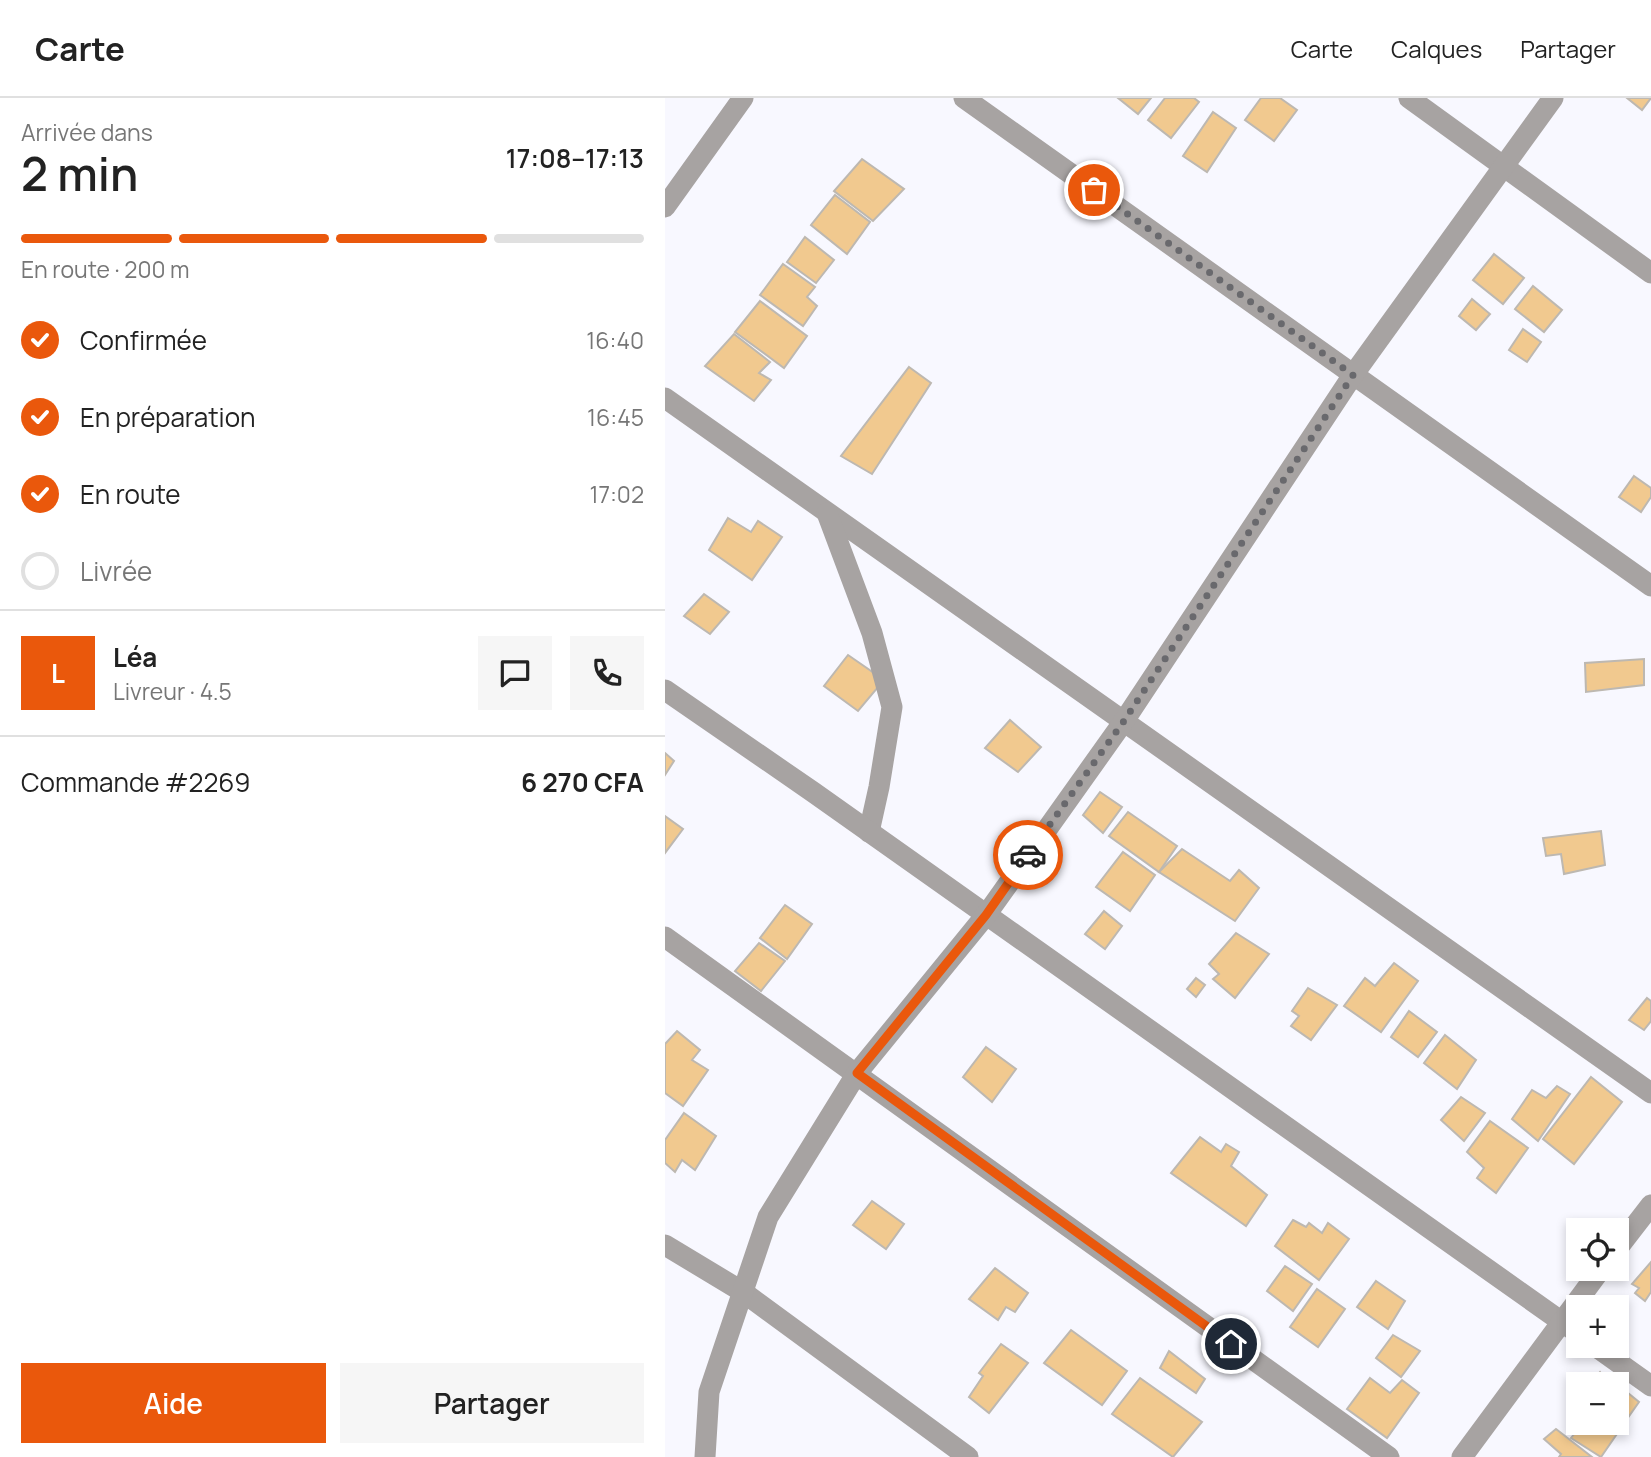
<!DOCTYPE html>
<html lang="fr">
<head>
<meta charset="utf-8">
<style>
	:root { --surface:#fff; --page:#f6f6f6; --text:#222; --muted:#767676; --line:#e0e0e0; --accent:#ea580c }
	body { margin:0; font-family:Manrope,sans-serif; background:var(--page); color:var(--text); height:100vh; display:flex; flex-direction:column; font-size:26px; white-space:nowrap }
	* { box-sizing:border-box; margin:0 }
	p { font-size:23px; color:var(--muted) }
	.icon { flex:none; width:38px; height:38px; fill:none; stroke:currentColor; stroke-width:2; stroke-linecap:round; stroke-linejoin:round }
	.map { position:relative; flex:1; overflow:hidden }
	.drawer { display:flex; flex-direction:column; background:var(--surface); width:665px }
	.drawer>* { flex:none }
	.controls { position:absolute; left:901px; top:1120px; display:grid; gap:14px }
	.controls a { display:grid; place-items:center; width:63px; height:63px; border-radius:0px; background:var(--surface); box-shadow:0 4px 10px #0003; font-size:35px }
	.pin { position:absolute; display:grid; place-items:center; width:60px; height:60px; color:#fff; margin:-30px; border:4px solid #fff; border-radius:50%; box-shadow:0 2px 7px #0007 }
	.courier { position:absolute; display:grid; place-items:center; width:70px; height:70px; margin:-35px; border:5px solid #ea580c; border-radius:50%; background:#fff; color:#222; box-shadow:0 2px 9px #0007 }
	.overview em { font-style:normal; font-weight:600 }
	.overview div { display:flex; flex-direction:column-reverse }
	.overview { display:flex; align-items:center; justify-content:space-between; height:119px; padding:0 21px }
	h1 { font-size:46px; font-weight:600; line-height:52px }
	.bar { display:grid; grid-template-columns:repeat(4,1fr); gap:10px 7px; align-content:center; height:84px; padding:0 21px }
	.bar i { height:9px; border-radius:5px; background:var(--line) }
	.bar .active { background:var(--accent) }
	.bar p { grid-column:span 4 }
	.line { display:flex; align-items:center; gap:18px; padding:0 21px; border-top:2px solid var(--line) }
	.line div { flex:1 }
	.round { display:grid; place-items:center; flex:none; width:74px; height:74px; border-radius:0px; background:var(--page) }
	ol { padding:0 21px; list-style:none }
	li { display:flex; align-items:center; gap:21px; height:77px }
	li p { margin-inline-start:auto }
	li .icon { padding:7px; border-radius:50%; background:var(--accent); color:#fff; stroke-width:4 }
	li:last-child { color:var(--muted) }
	li i { width:38px; height:38px; border:4px solid var(--line); border-radius:50% }
	.cta { display:flex; gap:14px; margin-top:auto; padding:14px 21px }
	.cta a { flex:1; height:80px; border-radius:0px; background:var(--accent); color:#fff; font-size:28px; font-weight:600; line-height:80px; text-align:center }
	.cta a+a { background:var(--page); color:var(--text) }
	header { display:flex; align-items:center; gap:42px; box-sizing:border-box; height:98px; padding:0 35px; background:var(--surface); border-bottom:2px solid var(--line) }
	header strong { font-size:33px }
	nav { display:flex; gap:38px; margin-inline-start:auto; font-size:24px }
	main { display:flex; flex:1; min-height:0 }
	.map>svg:first-child { display:block }
</style>
</head>
<body>
<header>
<strong>Carte</strong>
<nav><a>Carte</a><a>Calques</a><a>Partager</a></nav>
</header>
<main>
<section class="drawer">
<div class="overview"><div><h1>2 min</h1><p>Arrivée dans</p></div><em>17:08–17:13</em></div>
<div class="bar"><i class="active"></i><i class="active"></i><i class="active"></i><i></i><p>En route · 200 m</p></div>
<ol>
<li><svg class="icon" aria-label="check" viewBox="0 0 24 24"><path d="M5 12l5 5 9-10"/></svg>Confirmée<p>16:40</p></li>
<li><svg class="icon" aria-label="check" viewBox="0 0 24 24"><path d="M5 12l5 5 9-10"/></svg>En préparation<p>16:45</p></li>
<li><svg class="icon" aria-label="check" viewBox="0 0 24 24"><path d="M5 12l5 5 9-10"/></svg>En route<p>17:02</p></li>
<li><i></i>Livrée</li>
</ol>
<div class="line" style="height:126px"><b class="round" style="background:var(--accent);color:#fff">L</b><div><b>Léa</b><p>Livreur · 4.5</p></div><a class="round"><svg class="icon" aria-label="chat" viewBox="0 0 24 24"><path d="M4 5h16v11H9l-5 4z"/></svg></a><a class="round"><svg class="icon" aria-label="phone" viewBox="0 0 24 24"><path d="M5 4h4l2 5-3 2q2 4 5 5l2-3 5 2v4C11 20 4 13 5 4z"/></svg></a></div>
<div class="line" style="height:91px"><div>Commande #2269</div><b>6 270 CFA</b></div>
<div class="cta"><a>Aide</a><a>Partager</a></div>
</section>
<div class="map">
<svg width="986" height="1359" viewBox="0 0 986 1359">
	<rect width="100%" height="100%" fill="#f8f8ff"/>
	<g fill="#f1c98f" stroke="#bdb8b1" stroke-width="2">
		<polygon points="453,0 486,0 473,16"/>
		<polygon points="500,0 529,0 534,4 506,40 483,22"/>
		<polygon points="596,0 615,0 632,12 609,43 580,22"/>
		<polygon points="962,0 986,0 977,12"/>
		<polygon points="548,14 571,30 542,74 518,58"/>
		<polygon points="197,61 239,91 208,123 169,93"/>
		<polygon points="170,97 205,124 182,156 146,127"/>
		<polygon points="140,139 169,162 151,185 122,164"/>
		<polygon points="829,156 859,180 838,206 808,182"/>
		<polygon points="118,166 150,189 142,199 152,208 138,228 95,197"/>
		<polygon points="868,188 897,212 879,234 850,211"/>
		<polygon points="807,201 825,216 811,232 794,218"/>
		<polygon points="95,203 142,238 119,270 70,234"/>
		<polygon points="858,231 876,244 862,264 844,252"/>
		<polygon points="69,236 105,264 94,275 106,282 89,303 40,268"/>
		<polygon points="244,269 266,285 207,376 176,358"/>
		<polygon points="969,378 986,390 986,399 976,414 954,399"/>
		<polygon points="63,420 86,434 93,423 117,439 87,482 44,452"/>
		<polygon points="39,496 64,514 45,536 19,518"/>
		<polygon points="183,557 219,582 193,613 159,588"/>
		<polygon points="979,561 979,587 921,594 920,565"/>
		<polygon points="345,622 376,649 353,674 320,650"/>
		<polygon points="0,655 9,663 0,677"/>
		<polygon points="435,694 457,709 438,735 418,717"/>
		<polygon points="463,714 512,748 494,774 444,738"/>
		<polygon points="0,718 18,731 0,755"/>
		<polygon points="936,733 940,767 899,776 896,756 881,758 878,740"/>
		<polygon points="517,751 565,783 574,772 594,790 570,823 494,774"/>
		<polygon points="458,754 490,777 465,813 431,789"/>
		<polygon points="120,807 147,826 122,861 95,840"/>
		<polygon points="439,813 457,828 440,851 420,836"/>
		<polygon points="571,835 604,856 570,900 548,881 554,876 544,866"/>
		<polygon points="94,845 120,863 96,893 70,873"/>
		<polygon points="729,865 753,883 716,934 679,908 700,880 710,888"/>
		<polygon points="531,880 540,887 531,899 522,891"/>
		<polygon points="643,890 672,907 646,942 626,928 634,918 627,913"/>
		<polygon points="982,900 986,903 986,923 979,932 964,922"/>
		<polygon points="744,913 772,934 753,959 726,939"/>
		<polygon points="12,933 35,952 27,962 43,972 18,1008 0,995 0,946"/>
		<polygon points="780,937 811,962 792,991 759,965"/>
		<polygon points="321,949 351,971 327,1004 298,979"/>
		<polygon points="926,979 957,1004 909,1066 878,1041"/>
		<polygon points="892,988 905,996 873,1043 847,1021 867,992 881,1000"/>
		<polygon points="796,999 820,1015 799,1043 776,1022"/>
		<polygon points="19,1015 51,1038 30,1072 17,1062 10,1074 0,1065 0,1042"/>
		<polygon points="825,1023 863,1050 831,1095 812,1080 819,1070 802,1054"/>
		<polygon points="535,1039 556,1054 561,1046 574,1054 566,1068 602,1097 581,1128 506,1075"/>
		<polygon points="207,1103 239,1126 221,1151 188,1127"/>
		<polygon points="628,1122 641,1129 644,1125 657,1135 663,1125 684,1141 654,1182 610,1148"/>
		<polygon points="986,1164 986,1194 980,1203 970,1195 974,1190 967,1186"/>
		<polygon points="620,1168 647,1186 628,1213 602,1193"/>
		<polygon points="330,1170 363,1195 350,1214 341,1209 333,1222 304,1201"/>
		<polygon points="711,1183 740,1203 723,1231 692,1209"/>
		<polygon points="652,1191 680,1211 653,1249 625,1229"/>
		<polygon points="406,1232 462,1273 437,1307 379,1265"/>
		<polygon points="728,1237 755,1253 736,1279 711,1260"/>
		<polygon points="336,1246 363,1265 324,1315 304,1299 318,1278 314,1275"/>
		<polygon points="504,1253 540,1281 531,1295 495,1270"/>
		<polygon points="935,1274 944,1286 925,1286"/>
		<polygon points="475,1280 537,1324 508,1359 447,1316"/>
		<polygon points="705,1280 725,1295 737,1282 754,1295 722,1340 682,1311"/>
		<polygon points="952,1286 974,1304 955,1331 947,1325 952,1325"/>
		<polygon points="918,1325 944,1325 954,1333 936,1359 906,1340"/>
		<polygon points="891,1331 927,1359 894,1359 896,1356 879,1341"/>
	</g>
	<g fill="none" stroke-linecap="round" stroke-linejoin="round">
		<g stroke="#a7a3a2" stroke-width="21">
			<polyline points="299,0 986,488"/>
			<polyline points="744,0 986,175"/>
			<polyline points="0,109 78,0"/>
			<polyline points="0,300 986,995"/>
			<polyline points="162,415 207,535 227,609 214,689 204,734"/>
			<polyline points="0,592 148,694 914,1236"/>
			<polyline points="0,839 724,1359"/>
			<polyline points="0,1147 78,1194 303,1359"/>
			<polyline points="952,1151 986,1107"/>
			<polyline points="930,1248 986,1288"/>
			<polyline points="40,1359 44,1294 103,1119 192,975 321,817 459,623 688,277 888,0"/>
			<polyline points="797,1359 936,1171"/>
		</g>
	</g>
	<g fill="none" stroke-linecap="round" stroke-linejoin="round">
		<polyline stroke="#69696d" stroke-width="7" stroke-dasharray="0 12.6" points="363,757 459,623 688,277 429,92"/>
		<polyline stroke="#ea580c" stroke-width="9" points="363,757 321,817 192,975 566,1246"/>
	</g>
</svg>
<div class="controls">
<a><svg class="icon" aria-label="locate" viewBox="0 0 24 24"><circle cx="12" cy="12" r="6"/><path d="M12 2v4M12 18v4M2 12h4M18 12h4"/></svg></a>
<a>+</a>
<a>−</a>
</div>
<div class="pin" style="left:429px;top:92px;background:#ea580c"><svg class="icon" aria-label="bag" viewBox="0 0 24 24"><path d="M5 8h14l-1 12H6zM9 8a3 3 0 0 1 6 0"/></svg></div>
<div class="pin" style="left:566px;top:1246px;background:#1f2937"><svg class="icon" aria-label="home" viewBox="0 0 24 24"><path d="M3 11l9-7 9 7M6 9v11h12V9"/></svg></div>
<div class="courier" style="left:363px;top:757px"><svg class="icon" aria-label="car" viewBox="0 0 24 24"><path d="M5 17H2v-5l4-1 3-4h7l3 4 3 1v5h-3M9 17h6M6 11h13"/><circle cx="7" cy="17" r="2"/><circle cx="17" cy="17" r="2"/></svg></div>
</div>
</main>
</body>
</html>
